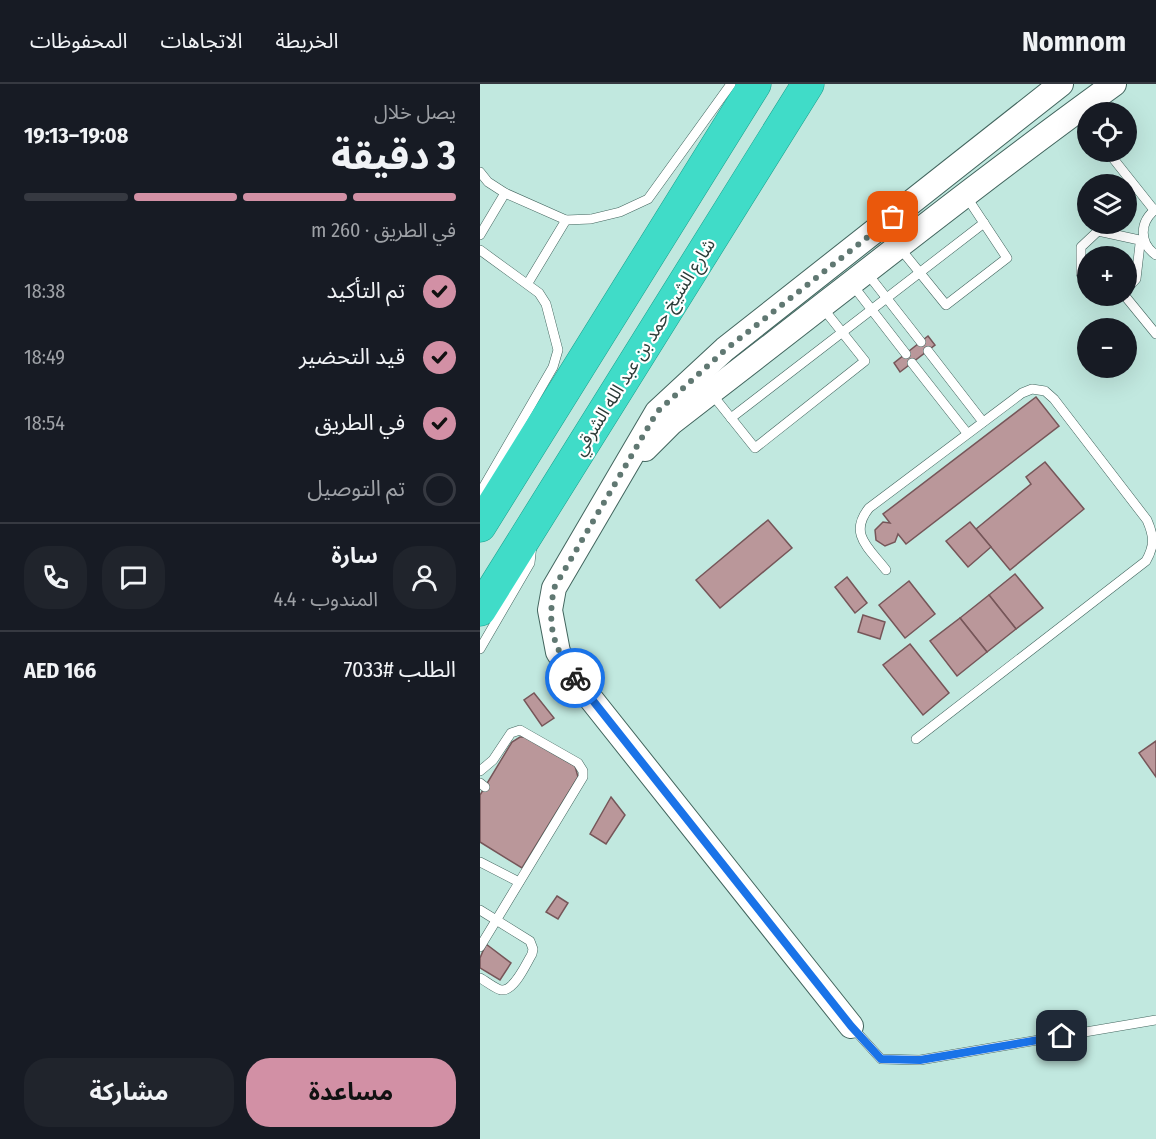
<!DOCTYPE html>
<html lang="ar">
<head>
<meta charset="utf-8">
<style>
	:root { --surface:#171b24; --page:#20242c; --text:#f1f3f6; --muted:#9ea1a6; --line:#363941; --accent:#d290a5 }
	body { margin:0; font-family:"Fira Sans Condensed","Noto Sans Arabic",sans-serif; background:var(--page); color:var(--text); direction:rtl; height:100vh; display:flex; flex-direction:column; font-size:22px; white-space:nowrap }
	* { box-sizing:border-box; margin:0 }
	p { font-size:20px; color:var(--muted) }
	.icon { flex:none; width:33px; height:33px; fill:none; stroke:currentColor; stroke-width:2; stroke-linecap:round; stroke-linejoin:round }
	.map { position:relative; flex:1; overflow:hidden; direction:ltr }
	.panel { display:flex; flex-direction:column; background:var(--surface); width:480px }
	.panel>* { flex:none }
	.buttons { position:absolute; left:597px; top:18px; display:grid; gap:12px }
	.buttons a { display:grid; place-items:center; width:60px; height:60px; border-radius:50%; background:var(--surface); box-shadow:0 6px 24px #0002; font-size:30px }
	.pin { position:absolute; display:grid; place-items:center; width:51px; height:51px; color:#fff; margin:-26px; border-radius:12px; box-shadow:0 3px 9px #0006 }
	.courier { position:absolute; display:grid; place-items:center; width:60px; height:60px; margin:-30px; border:4px solid #1a73e8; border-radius:50%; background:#fff; color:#222; box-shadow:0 2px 8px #0007 }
	.overview em { font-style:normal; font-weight:700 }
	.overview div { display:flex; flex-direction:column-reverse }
	.overview { display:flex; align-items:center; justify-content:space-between; height:102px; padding:0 24px }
	h1 { font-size:39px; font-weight:700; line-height:45px }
	.bar { display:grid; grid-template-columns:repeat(4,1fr); gap:9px 6px; align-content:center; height:72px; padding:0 24px }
	.bar i { height:8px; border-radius:4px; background:var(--line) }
	.bar .active { background:var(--accent) }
	.bar p { grid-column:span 4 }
	.line { display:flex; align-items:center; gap:15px; padding:0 24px; border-top:2px solid var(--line) }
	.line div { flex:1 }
	.round { display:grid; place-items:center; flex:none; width:63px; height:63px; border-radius:24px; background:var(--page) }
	ol { padding:0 24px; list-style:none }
	li { display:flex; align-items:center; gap:18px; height:66px }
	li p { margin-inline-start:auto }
	li .icon { padding:6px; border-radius:50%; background:var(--accent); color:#111; stroke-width:4 }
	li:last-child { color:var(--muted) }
	li i { width:33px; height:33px; border:3px solid var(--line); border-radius:50% }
	.primary-button { display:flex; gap:12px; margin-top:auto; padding:12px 24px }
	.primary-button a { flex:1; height:69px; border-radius:24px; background:var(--accent); color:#111; font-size:24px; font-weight:700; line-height:69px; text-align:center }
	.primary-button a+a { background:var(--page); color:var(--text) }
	header { display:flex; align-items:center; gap:36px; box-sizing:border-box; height:84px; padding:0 30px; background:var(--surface); border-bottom:2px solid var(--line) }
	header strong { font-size:28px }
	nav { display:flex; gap:33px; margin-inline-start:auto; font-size:21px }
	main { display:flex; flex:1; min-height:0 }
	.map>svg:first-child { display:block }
</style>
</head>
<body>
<header>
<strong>Nomnom</strong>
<nav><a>الخريطة</a><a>الاتجاهات</a><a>المحفوظات</a></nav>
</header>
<main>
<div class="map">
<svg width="676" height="1055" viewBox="0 0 676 1055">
	<rect width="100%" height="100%" fill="#c1e8df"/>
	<g fill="#ba979a" stroke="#765659" stroke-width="1.5">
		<polygon points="448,252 455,261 420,288 414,279"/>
		<polygon points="556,313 579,342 426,460 418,450 415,458 405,462 396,456 395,446 403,438 410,439 403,430"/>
		<polygon points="565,378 604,425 530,486 496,445 551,400 546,393"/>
		<polygon points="288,436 312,464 240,524 216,496"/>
		<polygon points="490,438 511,463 488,483 466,457"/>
		<polygon points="535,490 563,524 536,545 509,511"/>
		<polygon points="367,493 387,519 375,529 355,503"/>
		<polygon points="429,497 455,530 425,554 399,521"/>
		<polygon points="509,511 536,545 507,568 480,534"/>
		<polygon points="383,531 405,538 400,555 378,548"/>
		<polygon points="480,534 507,568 477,592 450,557"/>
		<polygon points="430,560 469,609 443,631 403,581"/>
		<polygon points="54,609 74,634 62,642 44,616"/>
		<polygon points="40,653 45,653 95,682 98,693 42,784 0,758 0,711 32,658"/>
		<polygon points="676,657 676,693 659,669"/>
		<polygon points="131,713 145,731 126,760 110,750"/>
		<polygon points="77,812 88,819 78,835 66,828"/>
		<polygon points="6,860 31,879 20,896 0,884 0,874"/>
	</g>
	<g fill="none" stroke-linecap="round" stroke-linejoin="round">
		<defs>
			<g id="service">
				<polyline points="628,68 674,126"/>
				<polyline points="0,88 8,98 25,109 86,136 111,135 140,128 168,115 251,0"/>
				<path d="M676 125C659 138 659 159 676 171"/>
				<polyline points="0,151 25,109"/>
				<polyline points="419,163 466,221 527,174 486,112"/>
				<polyline points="0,166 59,209 66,220 78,266 73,283 0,409"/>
				<polyline points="387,189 441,258"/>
				<polyline points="608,198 601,190 601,163 618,147 664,157 660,160 656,195 646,206"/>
				<polyline points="48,199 86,136"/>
				<polyline points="371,199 426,270"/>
				<polyline points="645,212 676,250"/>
				<polyline points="448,267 503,338"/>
				<polyline points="432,279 487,349"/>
				<polyline points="231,309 275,364 385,277 342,223"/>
				<polyline points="251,334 504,139"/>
				<path d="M406 486C389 464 368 450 389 424L542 309 552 305 565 307 574 315 667 436C674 452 675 461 666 477L436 655"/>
				<polyline points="0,565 50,479 52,461"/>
				<polyline points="0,687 13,676 31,649 40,646 98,679 103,687 103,693 0,863"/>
				<polyline points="0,699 5,703"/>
				<polyline points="0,778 39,798"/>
				<path d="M0 826 50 857 53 865 52 870C46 880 34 908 21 906 14 904 6 897 0 894"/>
				<polyline points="372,943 401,975 440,976 676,936"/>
			</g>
			<g id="tertiary">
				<path d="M165 365 191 339 231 308C365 205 497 99 634 0"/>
				<polyline points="371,942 96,596 78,568 70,526 74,504 177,328 245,265 581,0"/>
			</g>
			<g id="trunk">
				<polyline points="0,442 275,0"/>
				<polyline points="0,526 328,0"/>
			</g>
		</defs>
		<use href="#service" stroke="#42655e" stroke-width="10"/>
		<use href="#tertiary" stroke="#42655e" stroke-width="26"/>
		<use href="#trunk" stroke="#1a9f8c" stroke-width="33"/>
		<use href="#service" stroke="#fff" stroke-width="9"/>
		<use href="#tertiary" stroke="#fff" stroke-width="24"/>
		<use href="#trunk" stroke="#40dcc8" stroke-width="32"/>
	</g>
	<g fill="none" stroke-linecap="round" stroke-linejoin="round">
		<path stroke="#607872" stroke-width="6" stroke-dasharray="0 10.8" d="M95 594C73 561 67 544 74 504L177 328 245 266 413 133"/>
		<polyline stroke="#1a73e8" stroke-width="8" points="95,594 371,942 401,975 440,976 582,952"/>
	</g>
	<g text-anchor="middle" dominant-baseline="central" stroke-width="4.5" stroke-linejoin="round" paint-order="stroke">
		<g font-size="18" fill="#2c3c38" stroke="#fff">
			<text transform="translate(164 263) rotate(-58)">شارع الشيخ حمد بن عبد الله الشرقي</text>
		</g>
	</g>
</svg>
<div class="buttons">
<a><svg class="icon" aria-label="locate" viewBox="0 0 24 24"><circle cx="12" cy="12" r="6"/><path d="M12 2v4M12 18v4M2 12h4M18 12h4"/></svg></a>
<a><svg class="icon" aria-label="layers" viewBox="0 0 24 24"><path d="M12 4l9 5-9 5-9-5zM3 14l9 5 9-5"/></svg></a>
<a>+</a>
<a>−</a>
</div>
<div class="pin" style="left:413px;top:133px;background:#ea580c"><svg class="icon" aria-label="bag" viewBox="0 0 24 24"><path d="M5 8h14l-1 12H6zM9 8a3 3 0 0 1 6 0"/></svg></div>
<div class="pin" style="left:582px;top:952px;background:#1f2937"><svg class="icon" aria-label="home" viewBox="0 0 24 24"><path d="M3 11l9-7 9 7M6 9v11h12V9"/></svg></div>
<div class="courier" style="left:95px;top:594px"><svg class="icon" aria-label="bike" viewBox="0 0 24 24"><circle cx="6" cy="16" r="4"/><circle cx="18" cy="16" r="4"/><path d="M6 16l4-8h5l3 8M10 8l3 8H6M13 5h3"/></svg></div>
</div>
<section class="panel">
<div class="overview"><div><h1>3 دقيقة</h1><p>يصل خلال</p></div><em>19:08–19:13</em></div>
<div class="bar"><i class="active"></i><i class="active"></i><i class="active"></i><i></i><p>في الطريق · 260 m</p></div>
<ol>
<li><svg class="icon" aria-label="check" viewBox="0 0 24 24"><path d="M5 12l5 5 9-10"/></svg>تم التأكيد<p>18:38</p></li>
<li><svg class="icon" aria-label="check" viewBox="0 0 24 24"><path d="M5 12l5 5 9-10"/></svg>قيد التحضير<p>18:49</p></li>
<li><svg class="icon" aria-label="check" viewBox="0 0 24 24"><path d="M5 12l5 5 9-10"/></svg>في الطريق<p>18:54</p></li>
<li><i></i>تم التوصيل</li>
</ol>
<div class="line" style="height:108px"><a class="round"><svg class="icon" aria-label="person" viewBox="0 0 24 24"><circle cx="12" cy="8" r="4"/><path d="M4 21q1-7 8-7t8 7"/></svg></a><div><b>سارة</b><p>المندوب · 4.4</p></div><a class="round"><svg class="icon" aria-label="chat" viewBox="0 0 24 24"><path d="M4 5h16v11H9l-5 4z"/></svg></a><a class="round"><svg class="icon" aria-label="phone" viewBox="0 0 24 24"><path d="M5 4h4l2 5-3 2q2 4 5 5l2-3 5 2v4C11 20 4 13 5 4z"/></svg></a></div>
<div class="line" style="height:78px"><div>الطلب #7033</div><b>AED 166</b></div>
<div class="primary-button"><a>مساعدة</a><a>مشاركة</a></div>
</section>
</main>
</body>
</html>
